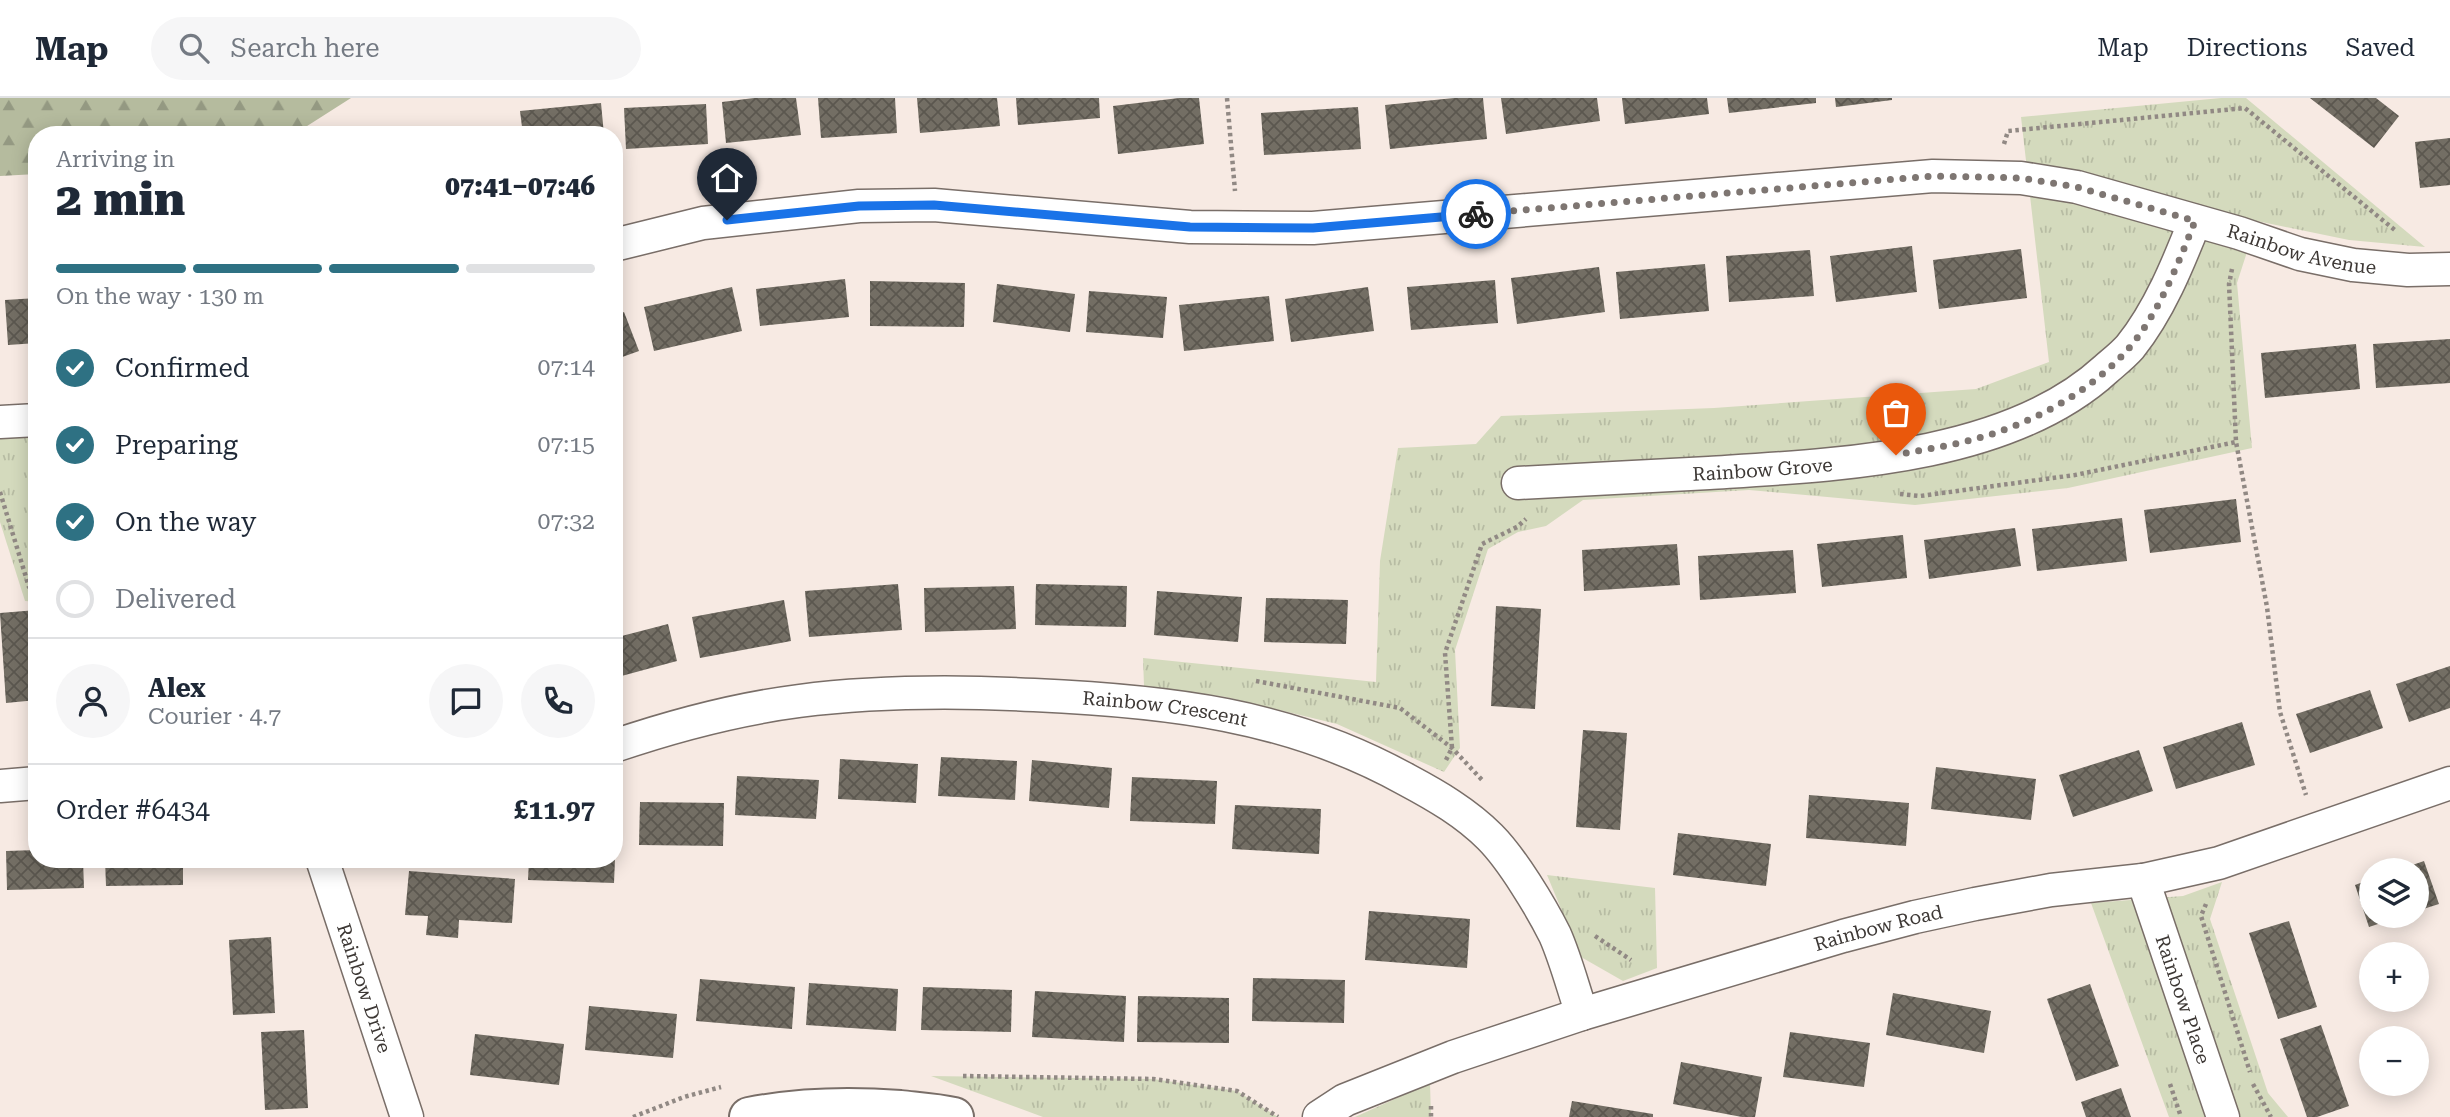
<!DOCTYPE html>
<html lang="en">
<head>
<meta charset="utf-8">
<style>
	:root { --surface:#fff; --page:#f6f6f7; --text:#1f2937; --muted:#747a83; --line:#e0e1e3; --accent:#2e7183 }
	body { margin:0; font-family:"Roboto Serif",serif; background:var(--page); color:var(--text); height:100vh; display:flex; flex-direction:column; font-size:26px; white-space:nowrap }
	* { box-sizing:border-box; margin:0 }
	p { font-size:23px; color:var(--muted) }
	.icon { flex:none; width:38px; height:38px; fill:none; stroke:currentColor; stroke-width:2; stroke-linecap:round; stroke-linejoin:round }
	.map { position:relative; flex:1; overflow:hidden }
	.side { position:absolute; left:28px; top:28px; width:595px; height:742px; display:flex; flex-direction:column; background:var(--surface); border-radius:28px; box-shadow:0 4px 18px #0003 }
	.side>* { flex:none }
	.buttons { position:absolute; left:2359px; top:760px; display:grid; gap:14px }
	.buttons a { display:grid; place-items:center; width:70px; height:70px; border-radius:50%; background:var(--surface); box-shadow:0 4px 18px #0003; font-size:35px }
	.pin { position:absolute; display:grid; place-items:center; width:60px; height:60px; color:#fff; margin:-72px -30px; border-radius:50% 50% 50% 0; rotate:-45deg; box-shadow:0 0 7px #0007 }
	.pin .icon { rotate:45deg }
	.courier { position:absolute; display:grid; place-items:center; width:70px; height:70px; margin:-35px; border:5px solid #1a73e8; border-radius:50%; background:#fff; color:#222; box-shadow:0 2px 9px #0007 }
	.overview em { font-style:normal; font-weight:800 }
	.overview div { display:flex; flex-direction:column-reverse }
	.overview { display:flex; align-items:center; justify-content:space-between; height:119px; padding:0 28px }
	h1 { font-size:46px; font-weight:800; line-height:52px }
	.bar { display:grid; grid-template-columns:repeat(4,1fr); gap:10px 7px; align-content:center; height:84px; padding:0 28px }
	.bar i { height:9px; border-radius:5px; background:var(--line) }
	.bar .selected { background:var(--accent) }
	.bar p { grid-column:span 4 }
	.line { display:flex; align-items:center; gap:18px; padding:0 28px; border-top:2px solid var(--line) }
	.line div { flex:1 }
	.round { display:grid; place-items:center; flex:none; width:74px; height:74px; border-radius:37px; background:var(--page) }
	ol { padding:0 28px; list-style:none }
	li { display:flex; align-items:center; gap:21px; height:77px }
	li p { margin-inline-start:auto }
	li .icon { padding:7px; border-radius:50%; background:var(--accent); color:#fff; stroke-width:4 }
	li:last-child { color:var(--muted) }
	li i { width:38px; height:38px; border:4px solid var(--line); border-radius:50% }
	header { display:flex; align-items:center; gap:42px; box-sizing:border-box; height:98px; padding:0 35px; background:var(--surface); border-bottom:2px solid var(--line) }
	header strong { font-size:33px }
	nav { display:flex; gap:38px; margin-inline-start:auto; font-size:24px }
	.search { width:490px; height:63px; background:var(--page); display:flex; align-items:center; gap:18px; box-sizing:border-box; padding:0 24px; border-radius:38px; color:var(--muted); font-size:26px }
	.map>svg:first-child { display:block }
</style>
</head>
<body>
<header>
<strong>Map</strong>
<div class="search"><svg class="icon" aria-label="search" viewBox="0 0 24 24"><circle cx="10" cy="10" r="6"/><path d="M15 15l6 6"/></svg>Search here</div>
<nav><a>Map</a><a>Directions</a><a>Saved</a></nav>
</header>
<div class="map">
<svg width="2450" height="1019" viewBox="0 0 2450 1019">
	<defs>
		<pattern id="grass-tufts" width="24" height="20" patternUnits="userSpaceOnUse" patternTransform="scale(1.75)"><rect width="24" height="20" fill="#d4dabd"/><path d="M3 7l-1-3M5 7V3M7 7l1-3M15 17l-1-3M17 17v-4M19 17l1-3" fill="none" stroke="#b7bca3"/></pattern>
		<pattern id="forest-firs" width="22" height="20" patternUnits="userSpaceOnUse" patternTransform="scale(1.75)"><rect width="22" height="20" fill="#b5bb9e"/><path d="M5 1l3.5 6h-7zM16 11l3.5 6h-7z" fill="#949982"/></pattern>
		<pattern id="building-cross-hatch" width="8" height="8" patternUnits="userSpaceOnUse" patternTransform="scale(1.75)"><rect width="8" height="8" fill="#736e64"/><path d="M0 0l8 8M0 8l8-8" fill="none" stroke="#5b574f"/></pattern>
	</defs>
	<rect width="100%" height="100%" fill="#f7eae3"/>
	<g fill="url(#grass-tufts)">
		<polygon points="2221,0 2246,0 2425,149 2349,142 2257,123 2237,185 2252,350 2068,390 1915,407 1749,392 1583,402 1546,428 1518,434 1488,451 1455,552 1460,650 1444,674 1337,626 1226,599 1144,588 1143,560 1376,584 1380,463 1398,350 1476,346 1501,318 1714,310 1976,291 2049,264 2021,19"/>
		<polygon points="37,339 37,504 25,503 0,424 0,340"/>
		<polygon points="1547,777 1655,790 1657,870 1623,883 1581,859"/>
		<polygon points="2222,784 2210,821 2268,995 2288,1019 2169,1019 2091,805 2183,798"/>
		<polygon points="931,978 1153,981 1237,993 1278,1019 1043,1019"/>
		<polygon points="1430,985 1431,1019 1355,1019"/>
	</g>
	<polygon fill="url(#forest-firs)" points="0,0 351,0 293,37 37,37 37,76 0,78"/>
	<g fill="url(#building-cross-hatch)">
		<polygon points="754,0 796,0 801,37 726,45 722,4"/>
		<polygon points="818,0 895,0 897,35 821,40"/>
		<polygon points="917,0 997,0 1000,28 920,35"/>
		<polygon points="1016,0 1099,0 1100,20 1018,27"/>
		<polygon points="1179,0 1199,0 1204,46 1118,56 1113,8"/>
		<polygon points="1454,0 1483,0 1487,41 1390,51 1385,7"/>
		<polygon points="1501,0 1597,0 1600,23 1506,36"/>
		<polygon points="1622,0 1707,0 1709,16 1625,26"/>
		<polygon points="1727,0 1816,0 1816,5 1729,15"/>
		<polygon points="1835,0 1892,0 1892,2 1836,9"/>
		<polygon points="2310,0 2376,0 2399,18 2374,50"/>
		<polygon points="601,5 604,37 523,37 520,13"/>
		<polygon points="706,6 708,46 626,51 624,10"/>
		<polygon points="1358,9 1361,51 1264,57 1261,15"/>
		<polygon points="2450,40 2450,87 2420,90 2415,44"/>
		<polygon points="1912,148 1917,194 1836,204 1830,158"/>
		<polygon points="2021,151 2027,200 1939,211 1933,162"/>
		<polygon points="1810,152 1814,198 1729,204 1726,158"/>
		<polygon points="1705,166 1709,213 1620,221 1616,174"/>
		<polygon points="1599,169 1605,214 1517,226 1511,180"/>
		<polygon points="845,181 849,219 760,228 756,191"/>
		<polygon points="1495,182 1498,225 1411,232 1407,189"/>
		<polygon points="870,183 965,185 964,229 870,228"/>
		<polygon points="997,186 1075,196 1070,234 993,224"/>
		<polygon points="732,189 742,233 654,253 644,209"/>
		<polygon points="1368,189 1374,233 1291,244 1285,201"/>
		<polygon points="1089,193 1167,199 1163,240 1086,234"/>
		<polygon points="1269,198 1274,243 1184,253 1179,207"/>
		<polygon points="37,200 37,245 8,247 5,202"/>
		<polygon points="624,214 639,253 614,262 614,217"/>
		<polygon points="2450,241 2450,285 2376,290 2373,246"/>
		<polygon points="2356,246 2360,291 2265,300 2261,255"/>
		<polygon points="2236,401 2241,444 2150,455 2144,412"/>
		<polygon points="2122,420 2127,463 2037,473 2032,431"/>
		<polygon points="2015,430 2021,468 1929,481 1924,442"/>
		<polygon points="1903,437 1907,480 1822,489 1817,446"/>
		<polygon points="1677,446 1680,487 1584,493 1582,452"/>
		<polygon points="1793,452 1796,495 1700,502 1698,458"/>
		<polygon points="898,486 902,532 809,539 805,493"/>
		<polygon points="1036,486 1127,488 1126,529 1035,527"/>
		<polygon points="1014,488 1016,531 925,534 924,490"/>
		<polygon points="1157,493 1242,499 1238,544 1154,537"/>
		<polygon points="1266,500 1348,502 1346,546 1264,544"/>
		<polygon points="784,502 791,543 700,560 692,519"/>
		<polygon points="1496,508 1541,511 1535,611 1491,608"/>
		<polygon points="37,512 37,602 6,605 0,515"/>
		<polygon points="668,526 677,563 614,580 614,540"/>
		<polygon points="2450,568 2450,610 2409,624 2396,586"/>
		<polygon points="2370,592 2383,630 2310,655 2296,616"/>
		<polygon points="2242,624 2255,667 2176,691 2163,649"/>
		<polygon points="1583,632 1627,635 1620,732 1576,729"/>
		<polygon points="2139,652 2153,693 2073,719 2059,677"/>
		<polygon points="941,659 1017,663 1015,702 938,698"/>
		<polygon points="840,661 918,666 916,705 838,701"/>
		<polygon points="1032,662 1112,670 1109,710 1029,703"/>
		<polygon points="1936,669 2036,681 2031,722 1931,711"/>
		<polygon points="737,678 819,682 816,721 735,717"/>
		<polygon points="1132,679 1217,683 1215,726 1130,723"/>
		<polygon points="1809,697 1909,705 1906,748 1806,740"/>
		<polygon points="640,704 724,705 723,748 639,747"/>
		<polygon points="1235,707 1321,711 1319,756 1232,751"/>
		<polygon points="1678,735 1771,746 1766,788 1673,777"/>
		<polygon points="37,752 37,761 83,761 84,790 7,792 6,753"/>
		<polygon points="105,761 183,761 183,787 106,788"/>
		<polygon points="529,761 615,761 614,785 528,782"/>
		<polygon points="2424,763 2439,806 2417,813 2417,772 2401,771"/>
		<polygon points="409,773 515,781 512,825 459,822 458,840 426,837 428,818 405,817"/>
		<polygon points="2371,781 2371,817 2402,818 2369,829 2355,787"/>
		<polygon points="1369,813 1470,821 1467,870 1365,862"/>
		<polygon points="2289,823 2317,909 2278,921 2249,835"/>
		<polygon points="271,839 275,915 233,917 229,842"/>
		<polygon points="1253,880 1345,882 1344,925 1252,923"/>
		<polygon points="700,881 795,889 792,931 696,923"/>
		<polygon points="809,885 898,891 896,933 806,927"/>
		<polygon points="2090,886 2119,968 2076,983 2047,901"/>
		<polygon points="923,889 1012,892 1011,934 921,932"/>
		<polygon points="1035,893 1126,898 1124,944 1032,939"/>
		<polygon points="1893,895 1991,913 1984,955 1886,937"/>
		<polygon points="1138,898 1229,900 1229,945 1137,944"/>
		<polygon points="589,908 677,916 673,960 585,952"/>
		<polygon points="2321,927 2349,1008 2317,1019 2307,1019 2280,941"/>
		<polygon points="304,932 308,1010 265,1012 261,934"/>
		<polygon points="1790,934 1870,945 1864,989 1783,979"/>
		<polygon points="475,936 564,946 559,987 470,977"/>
		<polygon points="1681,964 1762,979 1755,1019 1742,1019 1673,1006"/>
		<polygon points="2121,990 2131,1019 2086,1019 2081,1004"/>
		<polygon points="1572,1003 1653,1016 1653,1019 1569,1019"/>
	</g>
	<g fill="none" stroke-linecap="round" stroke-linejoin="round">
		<defs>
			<g id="street">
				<path id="s1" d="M614 147 703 125 859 108 934 107 1190 129 1313 130 1933 78 2021 80 2077 89 2239 135 2300 156 2353 167 2408 172 2450 171"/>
				<polyline points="0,324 37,322"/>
				<path id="s2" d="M1518 385C1582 382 1645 378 1709 375 1836 367 2008 361 2106 271 2114 264 2123 257 2130 249 2159 213 2178 166 2195 123"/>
				<path id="s3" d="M614 648C673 628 737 611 799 603 877 593 956 593 1034 597 1166 603 1289 616 1407 682 1437 698 1466 715 1490 739 1512 761 1541 809 1555 837 1566 862 1573 890 1582 916"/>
				<polyline points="0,688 37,685"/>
				<path id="s4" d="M322 761 407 1019"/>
				<path id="s5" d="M2143 782 2223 1019"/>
				<path id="s6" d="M1319 1019 1345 1002 1453 959 1582 916 1843 838 1915 819 1975 806 2051 792 2143 782 2219 765 2450 685"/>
			</g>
			<path id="secondary" d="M749 1019C800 1009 849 1008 900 1012 918 1014 936 1015 954 1019"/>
		</defs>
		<use href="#street" stroke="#796e68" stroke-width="35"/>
		<use href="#secondary" stroke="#796e68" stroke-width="42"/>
		<g stroke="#918984" stroke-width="4.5" stroke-dasharray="3.5 3.5" stroke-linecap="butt">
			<polyline points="1227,0 1235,93"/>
			<polyline points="2004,46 2008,33 2245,10 2396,133"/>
			<polyline points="2232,171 2229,186 2236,344 2267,509 2280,614 2306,697"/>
			<polyline points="0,394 29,489 37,490"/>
			<polyline points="1900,396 1920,398 2075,377 2236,344"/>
			<polyline points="1256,583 1400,610 1452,650 1483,683"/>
			<polyline points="1446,662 1452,650 1445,555 1482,446 1517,429 1526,421"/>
			<polyline points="2206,806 2201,818 2250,974"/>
			<polyline points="1595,838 1631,862"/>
			<polyline points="963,978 1153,981 1237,993 1278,1019"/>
			<polyline points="2170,986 2181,1019"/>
			<polyline points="2253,986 2271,1019"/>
			<polyline points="1431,1008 1431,1019"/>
			<polyline points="633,1019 684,999 721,989"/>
		</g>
		<use href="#street" stroke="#fff" stroke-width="32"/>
		<use href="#secondary" stroke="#fff" stroke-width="38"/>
	</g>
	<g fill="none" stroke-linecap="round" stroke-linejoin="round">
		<path stroke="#7e7672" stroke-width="7" stroke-dasharray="0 12.6" d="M1476 116 1933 78 2021 80 2077 89 2195 123C2179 164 2158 217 2129 250 2090 295 2031 326 1975 341 1949 348 1922 352 1896 357"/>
		<polyline stroke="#1a73e8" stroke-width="9" points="727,122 859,108 934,107 1190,129 1313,130 1476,116"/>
	</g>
	<g text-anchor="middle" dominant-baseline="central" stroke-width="7" stroke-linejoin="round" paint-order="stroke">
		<g font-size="19" fill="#3d3835" stroke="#fef9f6">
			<text stroke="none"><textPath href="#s1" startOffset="1704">Rainbow Avenue</textPath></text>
			<text stroke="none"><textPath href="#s2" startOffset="245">Rainbow Grove</textPath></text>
			<text stroke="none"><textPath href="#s3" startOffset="558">Rainbow Crescent</textPath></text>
			<text stroke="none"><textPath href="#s6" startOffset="592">Rainbow Road</textPath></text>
			<text stroke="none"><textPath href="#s4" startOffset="136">Rainbow Drive</textPath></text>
			<text stroke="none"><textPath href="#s5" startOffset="126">Rainbow Place</textPath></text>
		</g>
	</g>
</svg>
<div class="buttons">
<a><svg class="icon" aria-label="layers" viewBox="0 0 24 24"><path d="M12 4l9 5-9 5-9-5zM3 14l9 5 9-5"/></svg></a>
<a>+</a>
<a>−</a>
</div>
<div class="pin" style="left:1896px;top:357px;background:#ea580c"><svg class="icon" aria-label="bag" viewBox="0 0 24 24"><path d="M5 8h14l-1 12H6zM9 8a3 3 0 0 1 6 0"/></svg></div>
<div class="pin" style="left:727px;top:122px;background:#1f2937"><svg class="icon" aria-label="home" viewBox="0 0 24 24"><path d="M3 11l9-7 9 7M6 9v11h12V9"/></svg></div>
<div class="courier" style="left:1476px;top:116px"><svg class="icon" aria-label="bike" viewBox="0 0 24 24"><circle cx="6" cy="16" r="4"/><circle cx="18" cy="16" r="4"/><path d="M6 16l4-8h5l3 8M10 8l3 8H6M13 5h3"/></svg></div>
<section class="side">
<div class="overview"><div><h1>2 min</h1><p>Arriving in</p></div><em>07:41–07:46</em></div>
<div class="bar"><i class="selected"></i><i class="selected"></i><i class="selected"></i><i></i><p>On the way · 130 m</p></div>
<ol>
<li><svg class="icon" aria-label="check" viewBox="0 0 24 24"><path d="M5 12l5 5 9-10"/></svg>Confirmed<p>07:14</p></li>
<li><svg class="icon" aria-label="check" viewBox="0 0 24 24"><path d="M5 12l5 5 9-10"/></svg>Preparing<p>07:15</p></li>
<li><svg class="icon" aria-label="check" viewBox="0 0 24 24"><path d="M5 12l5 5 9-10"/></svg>On the way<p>07:32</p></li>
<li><i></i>Delivered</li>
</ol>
<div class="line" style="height:126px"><a class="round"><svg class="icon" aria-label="person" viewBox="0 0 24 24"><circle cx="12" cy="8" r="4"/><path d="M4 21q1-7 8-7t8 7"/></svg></a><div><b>Alex</b><p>Courier · 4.7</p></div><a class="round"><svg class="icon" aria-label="chat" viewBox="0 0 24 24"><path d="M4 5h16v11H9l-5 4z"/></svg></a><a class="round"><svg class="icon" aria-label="phone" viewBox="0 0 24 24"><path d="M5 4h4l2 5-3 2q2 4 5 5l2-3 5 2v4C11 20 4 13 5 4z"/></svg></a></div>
<div class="line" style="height:91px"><div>Order #6434</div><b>£11.97</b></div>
</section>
</div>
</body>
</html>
